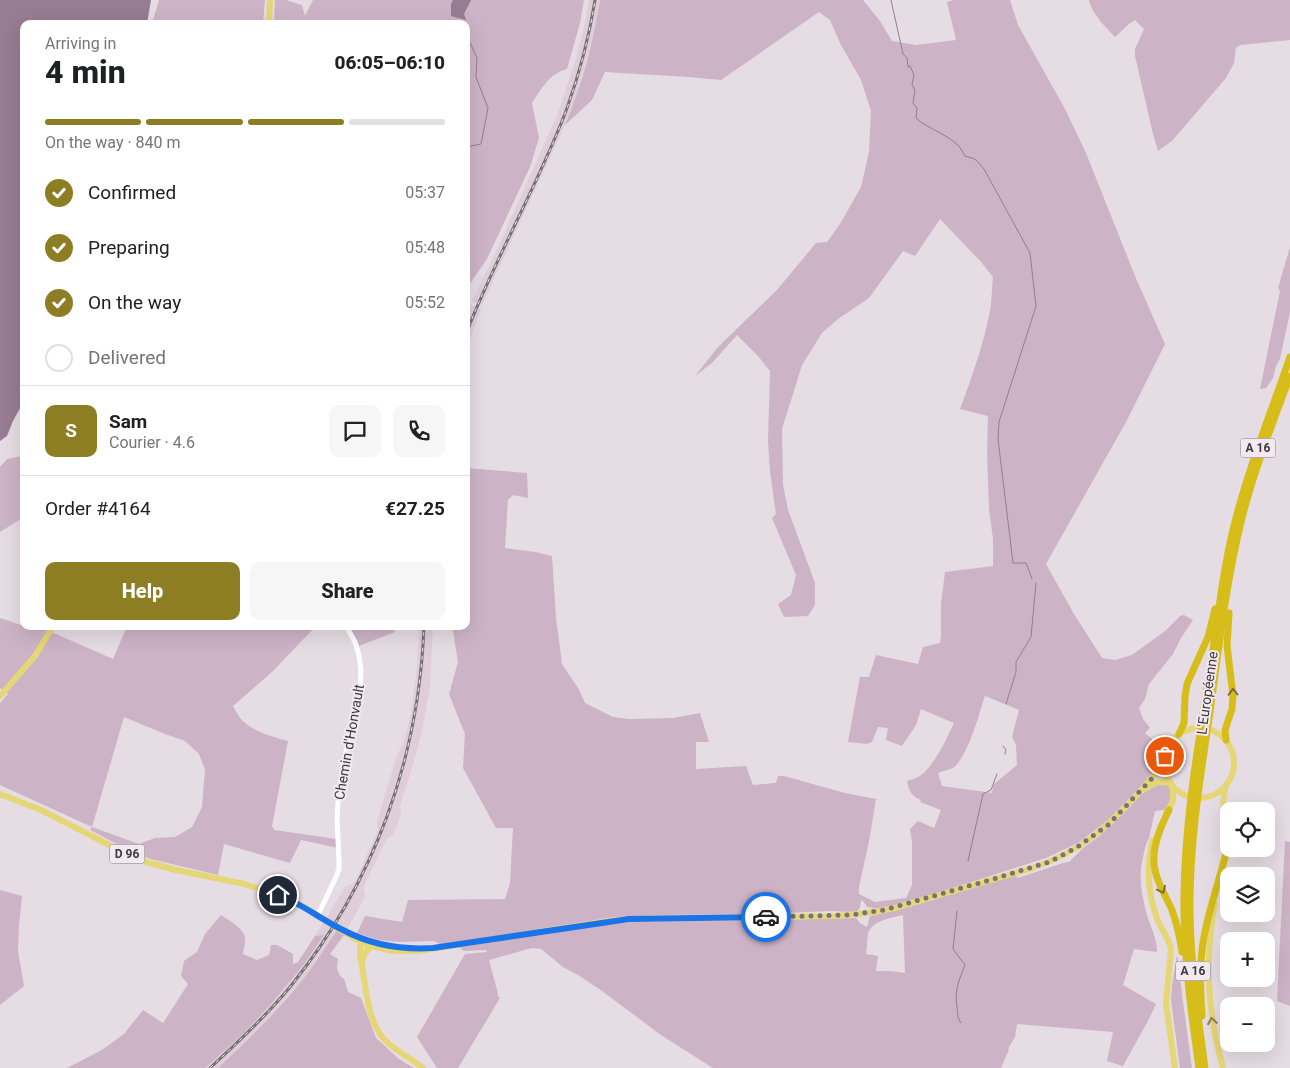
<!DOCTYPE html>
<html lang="en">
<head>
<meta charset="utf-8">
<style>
	:root { --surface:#fff; --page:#f6f6f6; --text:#202124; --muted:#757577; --line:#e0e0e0; --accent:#8d7e24 }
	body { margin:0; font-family:Roboto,sans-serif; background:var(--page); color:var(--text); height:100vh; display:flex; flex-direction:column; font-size:19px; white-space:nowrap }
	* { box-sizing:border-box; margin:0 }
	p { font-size:16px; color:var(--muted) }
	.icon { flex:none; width:28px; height:28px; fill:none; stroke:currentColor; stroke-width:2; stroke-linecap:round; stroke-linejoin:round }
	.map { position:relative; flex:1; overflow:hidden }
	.side { position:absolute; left:20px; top:20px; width:450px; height:610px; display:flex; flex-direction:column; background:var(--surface); border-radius:10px; box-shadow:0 5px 20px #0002 }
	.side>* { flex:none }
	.buttons { position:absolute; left:1220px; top:802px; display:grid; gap:10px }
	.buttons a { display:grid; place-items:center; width:55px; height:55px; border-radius:10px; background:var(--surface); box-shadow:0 5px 20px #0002; font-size:25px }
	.pin { position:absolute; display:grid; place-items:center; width:42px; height:42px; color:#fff; margin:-21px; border:2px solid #fff; border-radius:50%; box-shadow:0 1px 5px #0007 }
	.courier { position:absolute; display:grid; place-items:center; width:50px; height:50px; margin:-25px; border:4px solid #1a73e8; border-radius:50%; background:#fff; color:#222; box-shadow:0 1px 6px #0007 }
	.overview em { font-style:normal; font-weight:800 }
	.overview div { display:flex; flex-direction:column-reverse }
	.overview { display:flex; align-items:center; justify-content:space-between; height:85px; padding:0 25px }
	h1 { font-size:32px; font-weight:800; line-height:38px }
	.bar { display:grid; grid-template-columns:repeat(4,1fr); gap:8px 5px; align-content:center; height:60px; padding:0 25px }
	.bar i { height:6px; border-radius:4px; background:var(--line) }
	.bar .on { background:var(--accent) }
	.bar p { grid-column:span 4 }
	.line { display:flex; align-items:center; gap:12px; padding:0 25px; border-top:1px solid var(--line) }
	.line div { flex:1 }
	.round { display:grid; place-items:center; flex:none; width:52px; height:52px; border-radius:10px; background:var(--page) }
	ol { padding:0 25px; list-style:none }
	li { display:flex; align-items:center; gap:15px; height:55px }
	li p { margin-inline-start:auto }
	li .icon { padding:5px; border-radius:50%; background:var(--accent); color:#fff; stroke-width:4 }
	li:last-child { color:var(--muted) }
	li i { width:28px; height:28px; border:2px solid var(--line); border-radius:50% }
	.button { display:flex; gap:10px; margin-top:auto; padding:10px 25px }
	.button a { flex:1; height:58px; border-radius:10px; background:var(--accent); color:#fff; font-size:20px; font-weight:800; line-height:58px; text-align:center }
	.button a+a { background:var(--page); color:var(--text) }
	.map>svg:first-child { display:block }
</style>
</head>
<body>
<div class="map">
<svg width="1290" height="1068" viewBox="0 0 1290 1068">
	<rect width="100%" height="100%" fill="#e6dce3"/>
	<g fill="#dfceda">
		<polygon points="589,0 600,0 595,28 576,97 565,125 482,305 472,301 500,243 558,113 577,55 585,23"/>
		<polygon points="470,305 481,309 466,351 466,314"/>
		<polygon points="419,626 433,626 430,686 423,726 416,755 400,806 401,814 393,835 387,838 364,886 365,897 344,935 330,954 305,977 258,1030 218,1068 205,1068 250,1026 297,973 298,962 327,917 344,888 355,882 378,830 377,822 397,755 404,741 411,713 417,667"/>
	</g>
	<g fill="#cdb3c6" fill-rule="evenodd">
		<polygon points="159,0 265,0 263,24 152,24"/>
		<path d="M275 0H286L302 5 305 16 313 0H584L580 23 567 69C550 73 541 89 532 103L539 138 530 167 487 259 466 289V24H274Z"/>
		<path d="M600 0H863L880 21 892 41 916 45 956 40 947 2 954 0H1010L1018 25 1065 109 1086 153 1135 276 1165 344 1126 422 1046 564 1074 614 1102 658 1115 660 1132 655 1165 631 1180 616 1184 615 1193 620 1181 638 1173 654 1149 684 1145 699 1139 708 1143 719 1150 728 1145 733 1152 739 1160 753 1161 761 1158 767 1134 794 1108 820 1078 843 1046 858 903 904 882 909 867 907 864 902 861 900 860 908 857 911 850 912 831 911 763 914 665 915 615 917 441 945 434 941 399 942 379 940 357 933 365 916 402 922 408 900 505 899 510 883 513 828H496L463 768 465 734 449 694 458 662 453 631 449 626H466V468L527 473 528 498 513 495 508 500 505 548 535 552 552 556 556 618 562 664 578 688 585 703 613 717 629 719 673 718 700 713 709 742H696V769L746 766 753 785 776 783 778 776H784L845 793 876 799 869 841 859 887V894L875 902 906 898 912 885V842L910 829 918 821 934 828 941 810 920 802 921 800C911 796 909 791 907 781 910 780 915 779 918 777 933 769 947 738 954 723L921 709 916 725 902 746 886 740 888 728 878 727 872 742 867 744 848 742 860 677H869L876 655 918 664 923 647 940 643 941 635V604L945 572 993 566V539L989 509 987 453 988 416 960 409C972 378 986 337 991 304 992 295 992 286 993 277L981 262 940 219 915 256 903 251 869 298 838 319 822 333 802 365 782 429 783 485 788 510 815 583V605L808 616 784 617 778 604 791 595 796 575 772 518 776 514 770 472 768 441 770 371 758 356 737 335 712 363 695 376 718 347 777 290 816 243 827 242 840 224 861 187 869 152 871 111 861 80 841 45 830 20 819 12 721 80 689 77 605 72 592 100 565 125C582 85 593 43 600 0ZM985 696 1019 710 1012 737 1016 745 1017 765 993 785 992 793 942 786 938 773C942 771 949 770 953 768 968 757 979 714 985 696Z"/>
		<path d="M1089 0H1290V40L1240 45 1236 48 1234 63 1226 78 1172 141 1158 151 1153 134 1135 56V49L1144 29 1135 20 1129 24 1115 37C1105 26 1093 16 1089 0Z"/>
		<polygon points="1290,247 1290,312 1280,359 1276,366 1273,378 1266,388 1260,389 1280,291 1278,288"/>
		<polygon points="24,455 24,517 0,532 0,467 7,459 22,456"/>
		<path d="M0 618 24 626 45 630 56 634 113 659 127 626H316L273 671 233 706C235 710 238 715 241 719 251 731 274 737 288 741L272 826 274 830 337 839 338 848 301 840 290 863 224 844 218 875 151 859 134 853 90 830 92 827 0 785V703L8 694 0 688ZM124 717 165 734 185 741 199 754 205 770 202 807 192 827 175 837 155 838 139 844 92 827Z"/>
		<polygon points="349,626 393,626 395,632 359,646"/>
		<path d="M1159 784 1168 785C1174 794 1170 801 1165 810L1155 811 1149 838C1146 843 1145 848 1144 853 1138 873 1141 894 1147 915 1151 929 1157 937 1157 952L1134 949 1123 985 1156 1004 1149 1019 1123 1066 1107 1061 1113 1032 1017 1024 1015 1037 1009 1047 1008 1052 1001 1068H713L661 1035 602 991 578 975 563 967 541 949 533 948 528 949 489 960 498 994 497 995 500 998 458 1068H437L417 1037 465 954 487 952 486 950 464 951 459 947 629 922 676 920H773L856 918 860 923 867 927 870 916 906 908 1015 875 1018 878 1063 863 1069 862 1083 848 1097 838 1125 812 1142 794 1151 788ZM903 915 905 973 891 971H876L878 956 866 954C867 948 867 940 868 934 872 920 891 918 903 915Z"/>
		<polygon points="1285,841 1290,842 1290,1006 1277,1001"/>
		<polygon points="0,890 22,896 19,926 18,951 24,986 0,1005"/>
		<path d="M221 915C228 920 244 928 245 938 246 943 243 949 243 954L257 960 269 955 271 945H277L293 954V964L298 962 315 936 324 935 302 967 269 1006 243 1034 205 1068H67L102 1050 124 1034 143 1010 163 1023 188 984 181 976 184 961 197 952 205 934Z"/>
		<path d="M337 930 344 935 330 954 338 959C336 967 337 974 344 979L348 992 361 998 376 1038 399 1059 414 1068H218C248 1040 278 1011 304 978 316 963 326 946 337 930Z"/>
		<polygon points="1177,955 1178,961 1183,1002 1192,1068 1180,1068 1171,1000 1172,985"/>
	</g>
	<g fill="#987c91">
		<polygon points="0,0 151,0 147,24 24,24 24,401 13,421 7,436 0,441"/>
		<polygon points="453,0 471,0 464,14 466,20 451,16 451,4"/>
	</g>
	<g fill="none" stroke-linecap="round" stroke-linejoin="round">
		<g stroke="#987c91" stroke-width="1">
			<polyline points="891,0 903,54 907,58 908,67 910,66 914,75 912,84 915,91 913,103 917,108 916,118 922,123 949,138 959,146 965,156 975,159 984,169 1030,253 1036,306 999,422 998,439 1013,563 1026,563 1032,579"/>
			<polyline points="466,34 477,58 476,77 488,108 481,144 466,147"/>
			<polyline points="1006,704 1016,672 1016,662 1031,637 1036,583"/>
			<polyline points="1003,746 1006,750 1005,754"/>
			<polyline points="968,861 983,794 991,790 997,774"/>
			<path d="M957 911 953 949 965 965C959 980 954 991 957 1007 958 1014 957 1017 961 1023"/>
		</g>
		<polyline stroke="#fff" stroke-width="5" points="318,915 336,877 339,869 339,861 337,818 338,802 347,745 360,686 361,670 359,655 355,642 346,626"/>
		<g stroke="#e6d776" stroke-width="6">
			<polyline points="269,24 270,0"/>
			<polyline points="0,696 35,656 53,626"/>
			<circle cx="1199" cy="763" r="35"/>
			<polyline points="1226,785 1223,801 1228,832 1227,850"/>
			<polyline points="1145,789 1157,782 1171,783"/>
			<path d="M0 794 41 810 121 851 143 861 176 870 244 884 282 896 306 908 355 939 368 945 392 951H418L609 921 632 919 834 916 859 914 891 909 1032 868C1082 852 1111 824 1145 786 1151 778 1159 772 1164 762"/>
			<polyline points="1166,813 1173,801 1173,786"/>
			<path d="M1153 840C1146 866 1148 895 1158 921 1162 930 1169 939 1171 949L1166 1003 1175 1068"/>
			<path d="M1215 904C1204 959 1208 1014 1223 1068"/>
			<path d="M364 940 360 947V956C366 982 366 1021 385 1040 396 1051 411 1059 423 1068"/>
			<polyline points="362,962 364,955 373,943"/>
		</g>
		<g stroke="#d6bd1a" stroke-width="7">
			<polyline points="1179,734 1184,723 1185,697 1187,684 1208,637 1215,609"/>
			<polyline points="1226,740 1225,730 1232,709 1233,695 1227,646 1229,613"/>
			<path d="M1169 810C1162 824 1155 839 1154 855 1152 875 1164 892 1172 910 1177 924 1180 938 1182 952"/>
			<path d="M1202 1016C1200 986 1199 956 1206 927 1212 899 1222 872 1228 845"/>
			<path d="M1199 1068C1191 1011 1183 953 1184 895 1185 817 1199 740 1211 663 1219 611 1224 558 1239 507 1253 456 1273 407 1290 357"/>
			<path d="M1205 1068C1198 1017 1191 966 1190 914 1189 846 1200 779 1210 712 1219 647 1226 582 1242 518 1254 470 1273 423 1290 376"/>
		</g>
		<defs>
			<g id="rail">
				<path d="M466 334C495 258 537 187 566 111 579 75 589 38 595 0"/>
				<path d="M210 1068C238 1042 266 1016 290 987 374 883 419 759 424 626"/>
			</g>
		</defs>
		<use href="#rail" stroke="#777175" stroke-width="3"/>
		<use href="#rail" stroke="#f3e9f0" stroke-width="1" stroke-dasharray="4" stroke-linecap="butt"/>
	</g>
	<defs><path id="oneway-chevron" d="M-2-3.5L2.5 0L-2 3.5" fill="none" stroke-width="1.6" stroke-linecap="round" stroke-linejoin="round" transform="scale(1.25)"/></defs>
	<g stroke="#7b6e2f">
		<use href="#oneway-chevron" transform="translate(1233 692) rotate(-91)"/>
		<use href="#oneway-chevron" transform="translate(1162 890) rotate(65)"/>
	</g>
	<use stroke="#8a8157" href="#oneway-chevron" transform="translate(1212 1021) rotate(-99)"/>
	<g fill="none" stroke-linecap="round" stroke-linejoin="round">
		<polyline stroke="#797377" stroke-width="5" stroke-dasharray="0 9" points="766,917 850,915 884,910 990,880 1049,862 1076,848 1108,825 1158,772 1164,762 1165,756"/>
		<path stroke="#1a73e8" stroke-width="6" d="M278 895C301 903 320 919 343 930 371 945 401 950 433 948L629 919 766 917"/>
	</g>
	<g text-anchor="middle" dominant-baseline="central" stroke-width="4" stroke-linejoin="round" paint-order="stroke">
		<g fill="#f3e9f0" stroke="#746e73" stroke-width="1">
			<rect x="1240.5" y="438.5" width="35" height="19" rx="4"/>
			<rect x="109.5" y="844.5" width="35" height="19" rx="4"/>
			<rect x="1175.5" y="961.5" width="35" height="19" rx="4"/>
		</g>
		<g font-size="12" font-weight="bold" fill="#3e3a3d">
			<text x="1258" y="448">A 16</text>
			<text x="127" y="854">D 96</text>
			<text x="1193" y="971">A 16</text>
		</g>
		<g font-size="14" fill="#3e3a3d" stroke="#f3e9f0">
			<text transform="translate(1207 693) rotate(-82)">L'Européenne</text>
			<text transform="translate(349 742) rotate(-80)">Chemin d'Honvault</text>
		</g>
	</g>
</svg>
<div class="buttons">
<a><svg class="icon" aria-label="locate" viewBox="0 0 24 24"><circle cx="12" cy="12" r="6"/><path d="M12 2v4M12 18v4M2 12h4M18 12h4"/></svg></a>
<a><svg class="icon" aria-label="layers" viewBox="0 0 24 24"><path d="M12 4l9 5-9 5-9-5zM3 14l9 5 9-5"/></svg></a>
<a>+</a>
<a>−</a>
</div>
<div class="pin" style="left:1165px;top:756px;background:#ea580c"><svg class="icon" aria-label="bag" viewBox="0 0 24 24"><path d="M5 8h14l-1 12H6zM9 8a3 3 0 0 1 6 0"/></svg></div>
<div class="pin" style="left:278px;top:895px;background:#1f2937"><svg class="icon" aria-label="home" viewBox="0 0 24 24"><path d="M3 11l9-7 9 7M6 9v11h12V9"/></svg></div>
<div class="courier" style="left:766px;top:917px"><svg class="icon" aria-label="car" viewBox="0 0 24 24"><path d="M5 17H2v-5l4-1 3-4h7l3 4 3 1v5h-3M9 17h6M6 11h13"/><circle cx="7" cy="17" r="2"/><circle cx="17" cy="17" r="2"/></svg></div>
<section class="side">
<div class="overview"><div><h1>4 min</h1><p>Arriving in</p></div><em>06:05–06:10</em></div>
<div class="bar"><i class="on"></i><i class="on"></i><i class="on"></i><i></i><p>On the way · 840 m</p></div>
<ol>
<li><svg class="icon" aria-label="check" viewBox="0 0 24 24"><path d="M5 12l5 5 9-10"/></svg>Confirmed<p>05:37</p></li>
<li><svg class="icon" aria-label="check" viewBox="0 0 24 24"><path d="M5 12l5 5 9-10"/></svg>Preparing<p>05:48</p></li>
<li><svg class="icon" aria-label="check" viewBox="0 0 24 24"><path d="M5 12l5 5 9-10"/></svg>On the way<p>05:52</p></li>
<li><i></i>Delivered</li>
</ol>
<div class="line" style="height:90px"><b class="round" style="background:var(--accent);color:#fff">S</b><div><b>Sam</b><p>Courier · 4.6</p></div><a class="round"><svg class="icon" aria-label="chat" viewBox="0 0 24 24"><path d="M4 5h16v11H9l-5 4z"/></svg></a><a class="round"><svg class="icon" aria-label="phone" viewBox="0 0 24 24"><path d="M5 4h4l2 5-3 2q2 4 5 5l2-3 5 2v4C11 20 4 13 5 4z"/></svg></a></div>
<div class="line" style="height:65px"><div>Order #4164</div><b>€27.25</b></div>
<div class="button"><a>Help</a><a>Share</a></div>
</section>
</div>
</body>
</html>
